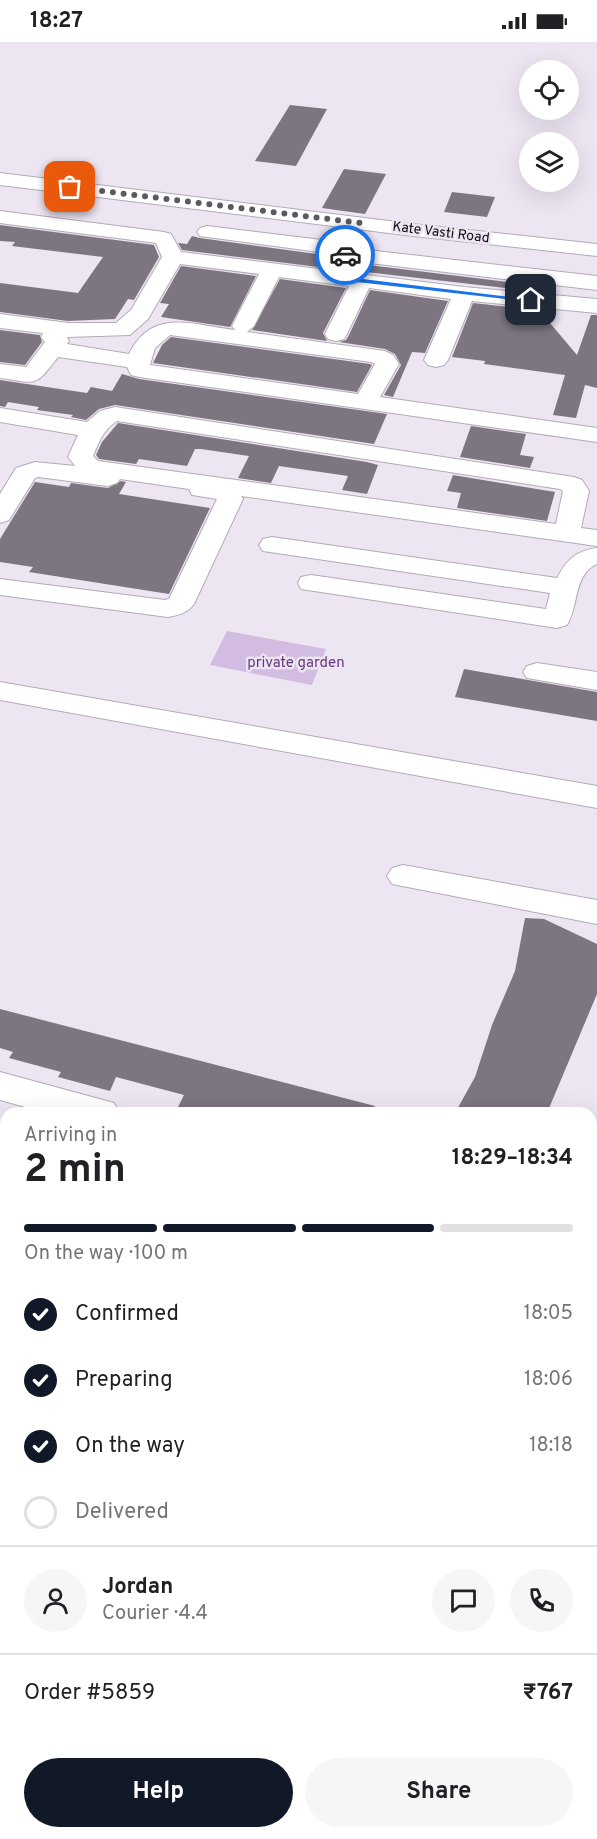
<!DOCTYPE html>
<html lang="en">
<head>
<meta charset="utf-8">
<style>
	:root { --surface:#fff; --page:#f6f6f6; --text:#202124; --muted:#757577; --line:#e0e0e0; --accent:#111827 }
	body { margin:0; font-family:Overpass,sans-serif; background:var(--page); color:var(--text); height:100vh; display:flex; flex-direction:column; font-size:22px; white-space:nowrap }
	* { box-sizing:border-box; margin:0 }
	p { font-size:20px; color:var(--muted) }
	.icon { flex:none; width:33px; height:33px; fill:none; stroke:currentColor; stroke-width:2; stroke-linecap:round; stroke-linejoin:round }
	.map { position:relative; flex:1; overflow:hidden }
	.drawer { position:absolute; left:0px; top:1065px; width:597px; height:732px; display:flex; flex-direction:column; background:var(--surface); border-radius:18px 18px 0 0; box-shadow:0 6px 24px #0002 }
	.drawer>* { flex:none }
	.buttons { position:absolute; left:519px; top:18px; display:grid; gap:12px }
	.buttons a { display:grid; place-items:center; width:60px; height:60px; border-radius:50%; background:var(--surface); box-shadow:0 6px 24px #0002; font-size:30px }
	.pin { position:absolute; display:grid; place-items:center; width:51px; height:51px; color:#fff; margin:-26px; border-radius:12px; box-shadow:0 3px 9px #0006 }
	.courier { position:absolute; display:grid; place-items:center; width:60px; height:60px; margin:-30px; border:4px solid #1a73e8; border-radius:50%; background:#fff; color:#222; box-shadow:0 2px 8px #0007 }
	.head em { font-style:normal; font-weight:700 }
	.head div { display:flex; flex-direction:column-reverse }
	.head { display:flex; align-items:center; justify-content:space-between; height:102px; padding:0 24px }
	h1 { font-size:39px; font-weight:700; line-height:45px }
	.bar { display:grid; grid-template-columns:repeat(4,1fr); gap:9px 6px; align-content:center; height:72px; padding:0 24px }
	.bar i { height:8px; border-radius:4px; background:var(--line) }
	.bar .on { background:var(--accent) }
	.bar p { grid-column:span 4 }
	.line { display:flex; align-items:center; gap:15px; padding:0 24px; border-top:2px solid var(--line) }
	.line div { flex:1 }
	.round { display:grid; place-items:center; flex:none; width:63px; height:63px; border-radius:32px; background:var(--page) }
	ol { padding:0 24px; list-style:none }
	li { display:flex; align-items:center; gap:18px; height:66px }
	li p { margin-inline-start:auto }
	li .icon { padding:6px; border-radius:50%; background:var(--accent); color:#fff; stroke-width:4 }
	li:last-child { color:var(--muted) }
	li i { width:33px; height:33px; border:3px solid var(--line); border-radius:50% }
	.button { display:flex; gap:12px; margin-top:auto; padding:12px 24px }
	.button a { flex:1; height:69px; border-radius:36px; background:var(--accent); color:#fff; font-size:24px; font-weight:700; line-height:69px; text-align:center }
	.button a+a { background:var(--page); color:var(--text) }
	.status { display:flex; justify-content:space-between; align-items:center; height:42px; padding:0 30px; background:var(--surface); direction:ltr }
	.status svg { height:16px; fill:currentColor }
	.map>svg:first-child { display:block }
</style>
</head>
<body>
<div class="status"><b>18:27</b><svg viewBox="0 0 49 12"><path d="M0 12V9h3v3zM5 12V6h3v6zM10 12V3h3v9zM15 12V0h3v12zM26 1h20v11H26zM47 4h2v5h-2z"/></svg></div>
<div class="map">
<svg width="597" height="1797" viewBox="0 0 597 1797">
	<rect width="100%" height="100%" fill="#ede5f2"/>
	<polygon fill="#d3bce2" points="227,589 326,607 312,643 210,623"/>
	<g fill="#7d7681">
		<polygon points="290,63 327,67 296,124 255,119"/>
		<polygon points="344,127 386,132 365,172 322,166"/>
		<polygon points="452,150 495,155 487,175 444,170"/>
		<polygon points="0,183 154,203 159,215 134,258 128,257 115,277 68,279 0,270 0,241 78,251 103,215 12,204 15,200 0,199"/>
		<polygon points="192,194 200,196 324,213 318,225 182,208 178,201 187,202"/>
		<polygon points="360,222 516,241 523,248 357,229"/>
		<polygon points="181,224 256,234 230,285 161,275 169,262 160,261"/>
		<polygon points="280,237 346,246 323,291 327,299 252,288"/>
		<polygon points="370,248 448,259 425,311 412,310 393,355 384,353 401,323 395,312 385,307 339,300 346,298 349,293"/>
		<polygon points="473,261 539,268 577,313 591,273 597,273 597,346 585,343 576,376 553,373 565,333 484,322 485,319 452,315"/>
		<polygon points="0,288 40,293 42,300 25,323 0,320"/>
		<polygon points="171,295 370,322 372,323 357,350 153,321 162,303"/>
		<polygon points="122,332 139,337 387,372 374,402 115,363 99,367 86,378 71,375 73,373 37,368 39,365 8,360 5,365 0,364 0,338 87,351 91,345 112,349"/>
		<polygon points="118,381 367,420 378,423 367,452 342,448 348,434 279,424 271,441 238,436 249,414 201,407 195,407 187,424 139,417 136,422 99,417 96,413 102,400"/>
		<polygon points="471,384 526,392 520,413 534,415 530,426 460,415"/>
		<polygon points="453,433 555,450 547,479 457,466 461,451 447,449"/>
		<polygon points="121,439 126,440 119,452 210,466 169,552 29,530 33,525 0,520 0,497 35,440 69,445 71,441 108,446"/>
		<polygon points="464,627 597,650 597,679 455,655"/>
		<polygon points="525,876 544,877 597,902 597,952 547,1071 455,1071 475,1035 492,983 515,929"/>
		<polygon points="0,967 375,1064 374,1071 199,1071 178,1065 184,1053 116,1035 110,1049 58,1035 61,1030 9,1016 13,1010 0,1006"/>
	</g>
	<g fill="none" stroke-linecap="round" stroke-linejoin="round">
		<defs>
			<g id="minor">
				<polygon points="0,131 413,182 597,202 597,214 413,194 0,143"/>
				<path d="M0 169 164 190 171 192 181 210 464 245 597 257V271L472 259 448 318 444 323 436 325 428 323 424 318 451 257 369 246 347 292 344 297 336 299 328 297 325 292 349 244 279 235 254 284 247 290 385 309 393 313 399 322 380 355 597 386V400L139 335 131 333 127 325 58 315C34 346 38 341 0 336V322L26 325 45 300 41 295 43 291 0 286V272L68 281H116L131 268 162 215 156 201 0 181ZM180 222 259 232 232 284 235 288C193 283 152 265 129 312L67 302 69 299 67 295 130 293 148 277ZM170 293 371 320 375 322 358 352 150 323 155 306Z"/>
				<polygon points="207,184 347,201 354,203 358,207 597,234 597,248 345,218 337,217 334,212 200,194 197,190 200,186"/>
				<path d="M115 365 574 435 582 438 589 449 581 486 597 488V504L241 454 243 457 194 562C188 571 178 573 168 575L0 553V537L165 558 169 557 217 457 192 453 189 447 120 437 117 441 108 444 38 435 35 436 9 478 0 481V452L16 426 35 420 75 424 68 415 78 393 0 380V366L87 380 100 369ZM117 379 560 447 563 449 556 482 98 419 93 414C99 400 103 388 117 379Z"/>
				<path d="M272 495 557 536C567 517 576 509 597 506V522C573 533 579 564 567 583L557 586 301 547 298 541 301 535 311 533 546 567 550 551 263 509 259 503 263 497Z"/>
				<polygon points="537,621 597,630 597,648 527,636 523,630 527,624"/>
				<polygon points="0,640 597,744 597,766 0,658"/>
				<polygon points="403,823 597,858 597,882 392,842 387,834 392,826"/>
				<polygon points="0,1030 114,1061 119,1071 47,1071 0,1058"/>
				<polygon points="0,1259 6,1261 6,1297 0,1295"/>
				<polygon points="0,1394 6,1396 6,1436 0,1434"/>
				<polygon points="0,1513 6,1516 6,1560 0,1557"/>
				<polygon points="0,1662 6,1664 6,1710 0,1708"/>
				<polygon points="145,1791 193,1791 192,1797 144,1797"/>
			</g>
		</defs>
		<use href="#minor" stroke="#b2abb7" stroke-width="2"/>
		<use href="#minor" fill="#fff" fill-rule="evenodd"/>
	</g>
	<polygon fill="#1a73e8" points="343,211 348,213 338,234 534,258 531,260 331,237"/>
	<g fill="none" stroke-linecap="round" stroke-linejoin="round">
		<polyline stroke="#5d5960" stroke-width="6" stroke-dasharray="0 10.8" points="70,145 361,181 345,213"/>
	</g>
	<g text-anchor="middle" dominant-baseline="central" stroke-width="5" stroke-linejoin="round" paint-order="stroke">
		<g font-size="14" fill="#100d12" stroke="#ede5f2">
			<text transform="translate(441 191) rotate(7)">Kate Vasti Road</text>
		</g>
		<g font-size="15" fill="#67397f" stroke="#ede5f2">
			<text x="296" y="621">private garden</text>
		</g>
	</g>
</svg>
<div class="buttons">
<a><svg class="icon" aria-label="locate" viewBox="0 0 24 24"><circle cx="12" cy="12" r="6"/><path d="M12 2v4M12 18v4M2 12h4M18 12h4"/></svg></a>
<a><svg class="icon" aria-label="layers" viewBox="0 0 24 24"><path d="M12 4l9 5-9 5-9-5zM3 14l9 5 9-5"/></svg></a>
</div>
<div class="pin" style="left:70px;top:145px;background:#ea580c"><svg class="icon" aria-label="bag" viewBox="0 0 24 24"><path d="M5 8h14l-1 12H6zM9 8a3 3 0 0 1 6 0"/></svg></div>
<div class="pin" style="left:531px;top:258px;background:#1f2937"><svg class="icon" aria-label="home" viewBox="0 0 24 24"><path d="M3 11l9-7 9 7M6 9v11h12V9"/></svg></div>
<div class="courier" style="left:345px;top:213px"><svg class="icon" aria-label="car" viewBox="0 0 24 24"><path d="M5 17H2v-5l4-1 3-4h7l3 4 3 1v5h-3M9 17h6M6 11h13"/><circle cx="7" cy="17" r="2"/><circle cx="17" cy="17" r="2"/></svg></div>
<section class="drawer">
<div class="head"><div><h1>2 min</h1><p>Arriving in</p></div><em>18:29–18:34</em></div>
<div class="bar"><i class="on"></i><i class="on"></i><i class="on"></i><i></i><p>On the way · 100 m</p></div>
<ol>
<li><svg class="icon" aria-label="check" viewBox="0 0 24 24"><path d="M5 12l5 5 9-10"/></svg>Confirmed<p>18:05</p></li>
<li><svg class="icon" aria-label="check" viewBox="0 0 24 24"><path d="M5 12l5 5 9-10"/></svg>Preparing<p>18:06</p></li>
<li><svg class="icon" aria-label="check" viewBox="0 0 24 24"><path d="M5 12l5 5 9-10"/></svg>On the way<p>18:18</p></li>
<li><i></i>Delivered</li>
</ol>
<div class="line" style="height:108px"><a class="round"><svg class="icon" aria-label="person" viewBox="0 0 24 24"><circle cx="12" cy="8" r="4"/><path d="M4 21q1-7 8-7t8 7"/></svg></a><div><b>Jordan</b><p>Courier · 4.4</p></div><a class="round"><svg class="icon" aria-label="chat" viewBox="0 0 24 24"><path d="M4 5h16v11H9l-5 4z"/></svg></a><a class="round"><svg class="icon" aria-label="phone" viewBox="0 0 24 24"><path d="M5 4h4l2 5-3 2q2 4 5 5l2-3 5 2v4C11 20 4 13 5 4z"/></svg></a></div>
<div class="line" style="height:78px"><div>Order #5859</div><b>₹767</b></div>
<div class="button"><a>Help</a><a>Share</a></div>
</section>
</div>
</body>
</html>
